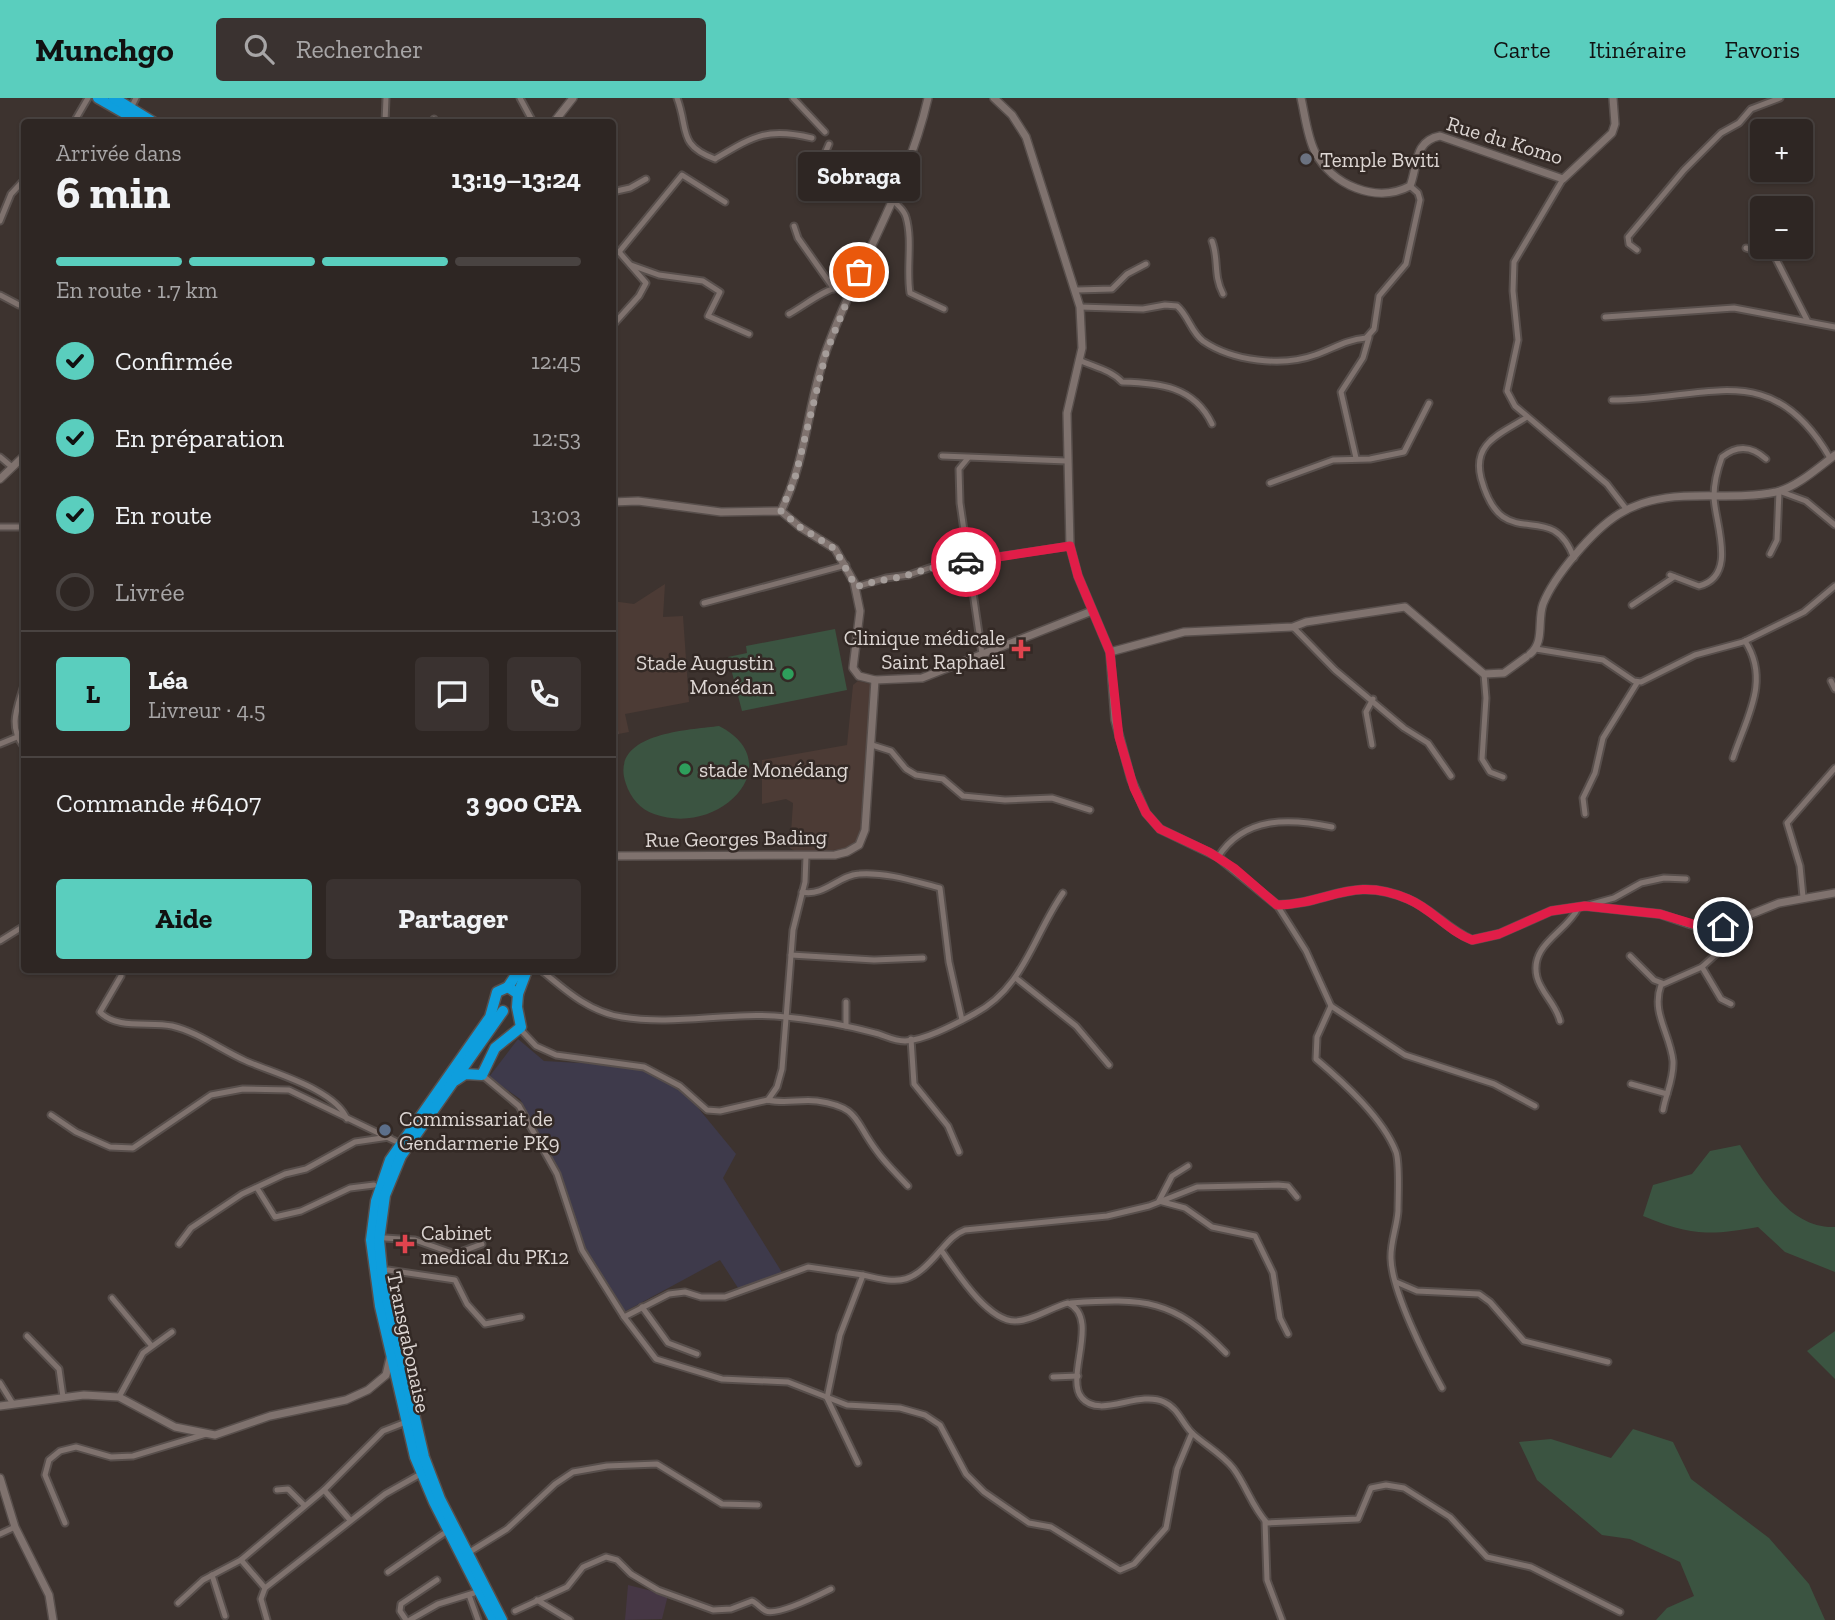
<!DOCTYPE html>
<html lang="fr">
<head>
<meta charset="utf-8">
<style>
	:root { --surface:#2e2623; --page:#3a3230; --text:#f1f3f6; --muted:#a7a5a6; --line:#494341; --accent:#5acebe }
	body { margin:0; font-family:"Zilla Slab",serif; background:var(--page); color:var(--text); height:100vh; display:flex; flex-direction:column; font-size:26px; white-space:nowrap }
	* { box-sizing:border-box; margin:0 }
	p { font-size:23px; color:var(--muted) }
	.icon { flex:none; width:38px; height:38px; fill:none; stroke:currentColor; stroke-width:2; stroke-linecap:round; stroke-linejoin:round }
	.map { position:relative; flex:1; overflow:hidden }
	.side { position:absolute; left:21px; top:21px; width:595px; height:854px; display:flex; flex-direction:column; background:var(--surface); border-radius:7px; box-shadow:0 2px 5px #0004,0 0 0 2px var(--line) }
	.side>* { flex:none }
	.buttons { position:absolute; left:1750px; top:21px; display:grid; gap:14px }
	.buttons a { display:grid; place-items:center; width:63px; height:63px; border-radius:7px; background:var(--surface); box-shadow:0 2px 5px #0004,0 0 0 2px var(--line); font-size:35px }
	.pin { position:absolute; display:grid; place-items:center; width:60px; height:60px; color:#fff; margin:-30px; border:4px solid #fff; border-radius:50%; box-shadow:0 2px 7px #0007 }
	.courier { position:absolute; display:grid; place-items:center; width:70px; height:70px; margin:-35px; border:5px solid #e11d48; border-radius:50%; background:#fff; color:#222; box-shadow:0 2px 9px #0007 }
	.bubble { position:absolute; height:49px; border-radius:7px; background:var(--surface); box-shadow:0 2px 5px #0004,0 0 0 2px var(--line); font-size:23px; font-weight:800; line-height:49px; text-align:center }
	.overview em { font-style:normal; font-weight:800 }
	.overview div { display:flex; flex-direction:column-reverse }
	.overview { display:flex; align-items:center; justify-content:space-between; height:119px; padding:0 35px }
	h1 { font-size:46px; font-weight:800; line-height:52px }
	.bar { display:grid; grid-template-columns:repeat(4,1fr); gap:10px 7px; align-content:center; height:84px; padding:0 35px }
	.bar i { height:9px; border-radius:5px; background:var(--line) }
	.bar .active { background:var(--accent) }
	.bar p { grid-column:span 4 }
	.line { display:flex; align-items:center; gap:18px; padding:0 35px; border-top:2px solid var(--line) }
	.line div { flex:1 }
	.round { display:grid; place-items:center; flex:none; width:74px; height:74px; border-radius:7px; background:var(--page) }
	ol { padding:0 35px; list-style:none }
	li { display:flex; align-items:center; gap:21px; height:77px }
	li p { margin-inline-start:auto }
	li .icon { padding:7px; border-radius:50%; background:var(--accent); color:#111; stroke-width:4 }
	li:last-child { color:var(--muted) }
	li i { width:38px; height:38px; border:4px solid var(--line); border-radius:50% }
	.button { display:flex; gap:14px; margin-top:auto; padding:14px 35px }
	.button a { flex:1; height:80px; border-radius:7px; background:var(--accent); color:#111; font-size:28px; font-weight:800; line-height:80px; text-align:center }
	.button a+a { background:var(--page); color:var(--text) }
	header { display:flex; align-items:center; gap:42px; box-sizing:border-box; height:98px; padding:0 35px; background:var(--accent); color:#111 }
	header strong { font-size:33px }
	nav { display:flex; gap:38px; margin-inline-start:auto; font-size:24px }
	.search { width:490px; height:63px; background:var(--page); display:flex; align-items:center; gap:18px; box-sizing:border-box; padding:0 24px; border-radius:7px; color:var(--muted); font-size:26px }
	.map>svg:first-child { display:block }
</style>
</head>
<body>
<header>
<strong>Munchgo</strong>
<div class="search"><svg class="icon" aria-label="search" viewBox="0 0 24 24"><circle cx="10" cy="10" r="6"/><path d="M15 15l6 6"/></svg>Rechercher</div>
<nav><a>Carte</a><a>Itinéraire</a><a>Favoris</a></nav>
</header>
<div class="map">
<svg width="1835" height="1522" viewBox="0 0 1835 1522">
	<rect width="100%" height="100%" fill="#3d332f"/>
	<g fill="#4c3b35">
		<polygon points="665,486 663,519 683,518 689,604 625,616 629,634 613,637 612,503 634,506"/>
		<polygon points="858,583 871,586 862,734 855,745 845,751 798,755 790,750 793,705 786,701 762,706 762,662 847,647 853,587"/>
	</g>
	<polygon fill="#463745" points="628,1487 668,1497 662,1521 625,1522"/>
	<polygon fill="#3e3a4b" points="518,941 544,963 635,968 685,994 736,1056 723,1080 783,1176 740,1193 720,1162 624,1214 587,1156 557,1071 520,1001 489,979"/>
	<g fill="#3b5441">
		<polygon points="835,531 847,592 742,613 728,559 747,555 746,548"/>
		<path d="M719 628C791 665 720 740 654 716 641 712 630 699 626 686 608 635 688 632 719 628Z"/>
		<path d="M1740 1047C1761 1080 1789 1131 1835 1129V1174L1785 1154 1758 1129C1708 1138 1689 1137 1643 1118L1653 1087 1692 1076 1710 1053Z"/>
		<polygon points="1835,1233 1835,1281 1807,1253"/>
		<polygon points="1633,1331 1673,1344 1691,1381 1769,1440 1809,1486 1825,1522 1656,1522 1667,1510 1694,1498 1680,1464 1630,1441 1602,1437 1537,1382 1519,1344 1551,1341 1611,1360"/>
	</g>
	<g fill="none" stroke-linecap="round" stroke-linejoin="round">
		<defs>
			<g id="street">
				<polyline points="520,0 533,24"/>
				<path d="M677 0C689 31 677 47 715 61 754 38 767 29 812 40"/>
				<polyline points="793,0 825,34"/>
				<polyline points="131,10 136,0"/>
				<polyline points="74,24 88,0"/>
				<polyline points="385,24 386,0"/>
				<polyline points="433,24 434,21"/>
				<path d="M829 46 823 60C841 70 901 100 906 119 913 143 906 170 910 195L944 211"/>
				<polyline points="1563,81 1514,164 1513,193 1518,242 1507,293 1515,308 1607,386 1627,412"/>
				<polyline points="612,94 630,90 646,81"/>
				<polyline points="0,123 11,96 24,82"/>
				<polyline points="794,128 798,140 834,191"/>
				<path d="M1212 143C1219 161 1213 177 1223 196"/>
				<polyline points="1746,150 1775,159 1807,222"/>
				<polyline points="612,152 619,154 682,77 725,104"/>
				<polyline points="1637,152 1629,146 1628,139 1684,72 1721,35 1739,25 1751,11 1780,0"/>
				<polyline points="631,167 659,177 703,183 720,194 708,218 749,236"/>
				<polyline points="1077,192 1112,191 1127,176 1146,166"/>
				<polyline points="0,197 19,207 24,204"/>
				<path d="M1080 209 1143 211 1165 207 1177 208C1188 217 1191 234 1203 243 1232 263 1282 269 1315 257 1333 251 1345 242 1366 240L1374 231 1379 198 1406 166 1420 102 1418 95 1410 88"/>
				<path d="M789 216C806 207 832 184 851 189"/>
				<polyline points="1605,219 1734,210 1835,229"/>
				<polyline points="612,228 639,198 646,185 619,154"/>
				<path d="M1079 262C1094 269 1111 272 1122 284 1159 285 1194 288 1212 326"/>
				<path d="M1612 302C1708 302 1771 258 1830 360"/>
				<path d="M1527 319C1501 336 1472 344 1481 380 1503 461 1550 396 1574 460"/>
				<polyline points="942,358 1067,363"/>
				<polyline points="0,359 12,369"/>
				<polyline points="968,360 959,371 960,405 982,556"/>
				<polyline points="1356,360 1341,294 1363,260 1369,239"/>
				<polyline points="1270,385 1333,362 1370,361 1404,354 1429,305"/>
				<polyline points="0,429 24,429"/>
				<polyline points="1770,456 1777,442 1779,393 1806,403 1835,427"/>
				<path d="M1670 477 1699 488C1739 478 1714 423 1714 398 1714 386 1718 370 1722 359 1737 347 1752 348 1766 361"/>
				<polyline points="856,489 886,480 909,477 935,468 1070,448"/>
				<polyline points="704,505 846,467"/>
				<polyline points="1632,507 1674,479"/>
				<polyline points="1293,529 1335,572 1404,630 1428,645 1451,678"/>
				<polyline points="1536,551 1603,562 1634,583 1641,584 1695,557 1743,544 1804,514 1835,488"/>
				<polyline points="1484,576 1486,600 1482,661 1490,674 1503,679"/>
				<polyline points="1831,583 1835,591"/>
				<path d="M24 587C17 611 8 628 24 649"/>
				<polyline points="612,627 614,635"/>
				<polyline points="0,646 17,639"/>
				<polyline points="872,647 891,653 906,671 916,677 943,681 963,698 1005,702 1052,700 1090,712"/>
				<polyline points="1372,647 1366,614 1373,601"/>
				<path d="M1733 660C1746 620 1771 583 1745 543"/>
				<polyline points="1585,716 1583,700 1595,675 1603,640 1637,585"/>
				<path d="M1218 759C1244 718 1290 720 1332 729"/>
				<path d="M802 794C824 799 839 777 859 776 886 774 913 783 940 790L949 864 962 922"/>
				<polyline points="1803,799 1800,768 1787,725 1835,670"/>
				<polyline points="1277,807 1306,853 1331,908 1405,957 1494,986 1535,1008"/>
				<polyline points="1585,808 1614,800 1641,785 1664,780 1686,781"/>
				<polyline points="0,843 24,828"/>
				<polyline points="791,857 874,862 923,860"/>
				<polyline points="1630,858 1654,882 1662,885"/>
				<polyline points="1702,869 1721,901 1731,906"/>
				<path d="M541 872C565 892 589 914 622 919 676 928 731 913 786 919 815 922 846 927 875 935 884 937 893 943 905 943 926 942 955 926 974 916 1024 890 1033 838 1063 795"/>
				<path d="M121 878 100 914C117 932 150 923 172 928 198 934 221 952 246 963 273 975 335 991 347 1021"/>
				<polyline points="1017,881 1076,928 1109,967"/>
				<polyline points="846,904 846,928"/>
				<path d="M1331 908 1317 939 1316 961C1343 984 1383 1020 1396 1054 1400 1066 1398 1099 1398 1113 1397 1129 1390 1145 1391 1161 1392 1194 1426 1261 1442 1290"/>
				<path d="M1560 923C1556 906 1541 895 1537 879 1529 846 1567 834 1578 810"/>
				<polyline points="520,931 536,948 556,957 644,969 680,988 707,1012 720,1013 768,1002"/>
				<polyline points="911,941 914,986 948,1028 959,1054"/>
				<polyline points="482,977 519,1008 557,1076 582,1152 624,1219 656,1261 722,1281 788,1284 847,1307 900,1310 925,1317 940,1327 966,1376 984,1394 1029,1425 1051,1429 1120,1472 1134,1466 1166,1430 1177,1371 1192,1335"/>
				<polyline points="1631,986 1667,996"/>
				<polyline points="768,1002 777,989 782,971 793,832 805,784 806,758"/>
				<path d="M768 1002C785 1006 800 1001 817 1003 860 1009 854 1023 876 1052 885 1065 897 1076 908 1088"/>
				<path d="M1663 1012C1666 995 1674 981 1673 963 1670 935 1651 915 1661 887L1702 869 1747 828V817"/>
				<polyline points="51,1017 76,1034 110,1049 133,1050 211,997 243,991 289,992 395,1043"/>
				<polyline points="1188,1068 1172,1078 1159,1103 1185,1110 1212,1129 1255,1138 1273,1175 1280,1220 1288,1236"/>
				<polyline points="257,1090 275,1119 301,1113 350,1090 374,1087"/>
				<polyline points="385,1140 415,1142 455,1156 482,1146"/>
				<polyline points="179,1146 191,1130 242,1096 285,1076 306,1071 355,1044 389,1039"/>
				<path d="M941 1152C956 1173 987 1223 1015 1223 1032 1223 1052 1209 1068 1205 1101 1220 1064 1280 1082 1300 1100 1321 1138 1292 1164 1304 1178 1310 1182 1325 1192 1335 1205 1347 1222 1356 1233 1370 1246 1387 1252 1409 1267 1425L1358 1421 1371 1390 1386 1387 1404 1390 1450 1419 1487 1459 1531 1469 1620 1514"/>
				<polyline points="388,1172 455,1182 467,1206 485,1226 521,1219"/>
				<polyline points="1396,1184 1417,1193 1479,1196 1490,1204 1524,1243 1608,1264"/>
				<polyline points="112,1200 151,1247"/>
				<path d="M1071 1205C1144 1200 1174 1201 1226 1255"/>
				<polyline points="642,1209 668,1245 697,1256"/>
				<polyline points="624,1219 669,1196 685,1194 701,1199 725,1199 808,1169 863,1177"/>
				<polyline points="27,1238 59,1271 63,1299"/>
				<polyline points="1053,1279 1078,1278"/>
				<polyline points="0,1285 13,1306"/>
				<polyline points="119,1299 143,1255 172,1234"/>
				<path d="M858 1365 827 1300 840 1237 863 1177C903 1187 912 1185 940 1153 948 1144 954 1136 965 1132L1107 1118 1149 1108 1197 1089 1278 1087 1288 1088 1297 1099"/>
				<polyline points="277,1392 288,1391 304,1407"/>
				<polyline points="324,1392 350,1422"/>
				<polyline points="1265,1423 1267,1482 1282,1522"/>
				<polyline points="65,1425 45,1377 49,1362 60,1353 76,1349 111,1359 133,1358 206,1336"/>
				<polyline points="0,1436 15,1429"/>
				<polyline points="468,1455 507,1431 555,1386 573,1374 607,1368 657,1366 722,1406 758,1407"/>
				<polyline points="241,1462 265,1490"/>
				<polyline points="388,1474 443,1436"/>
				<polyline points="212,1477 225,1518"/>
				<polyline points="469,1497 478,1522"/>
				<polyline points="537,1502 570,1522"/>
				<polyline points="178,1505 203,1482 241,1462 324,1392 383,1333 406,1324"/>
				<path d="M515 1513 567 1489 583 1469 606 1459 617 1462 631 1476 658 1492 713 1512 731 1511 752 1503C757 1505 761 1511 766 1513 778 1518 819 1497 831 1491"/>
				<polyline points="267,1522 261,1501 265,1490 385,1396 417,1378"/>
				<polyline points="406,1522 400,1513 401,1506 437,1482"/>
				<polyline points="410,1522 438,1506 474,1495"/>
			</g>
			<g id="secondary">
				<path d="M994 0 1012 17 1026 39 1080 209 1082 250 1067 315 1070 448 1078 478 1110 554 1115 622 1131 681 1146 715 1160 731 1218 759 1277 807C1329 806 1352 777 1408 801 1432 811 1448 832 1472 842L1499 836 1551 813 1585 808 1660 816 1701 830H1717L1779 805 1835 795"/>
				<path d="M1301 0C1305 17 1307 38 1315 54 1332 87 1376 106 1410 88 1418 69 1413 43 1440 38L1563 81 1612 35 1615 26 1613 0"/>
				<polyline points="554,24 573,0"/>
				<polyline points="0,381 24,358"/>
				<polyline points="612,404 638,403 721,414 781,413 800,429 835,451 854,484 860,513 853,570 859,578 875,582 922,580 1092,513"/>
				<path d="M781 413C806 363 808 305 826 253 857 167 908 89 928 0"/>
				<polyline points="1110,554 1184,534 1293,529 1306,524 1405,509 1484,576 1504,575 1526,559"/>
				<path d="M1530 556C1545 544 1537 523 1543 506 1554 478 1593 432 1619 416 1668 386 1723 405 1776 394 1797 389 1819 369 1835 357"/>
				<polyline points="612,758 835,757 847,754 859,747 865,732 875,582"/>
				<polyline points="0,1308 84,1297 119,1299 175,1329 215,1337 270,1318 346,1302 368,1292 386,1277 390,1260"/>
				<polyline points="0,1380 15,1429 49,1497 53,1522"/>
			</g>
			<g id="highway">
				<polyline points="98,0 140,24"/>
				<polyline points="114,0 153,24"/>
				<polyline points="508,889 519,872"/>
				<polyline points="518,896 527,872"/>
				<polyline points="456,982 465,976 482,977 495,950 521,929 517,909 518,896 508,889"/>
				<polyline points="494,1522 434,1404 415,1359 380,1208 371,1142 376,1103 390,1062 490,919 497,894 508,889"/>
				<polyline points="502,1522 440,1401 424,1359 383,1183 379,1142 385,1097 401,1058 503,913"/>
			</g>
		</defs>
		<use href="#street" stroke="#584f4c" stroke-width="9"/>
		<use href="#secondary" stroke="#584f4c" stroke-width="10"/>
		<use href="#highway" stroke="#584f4c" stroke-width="13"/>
		<use href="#street" stroke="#7f726e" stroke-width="5"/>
		<use href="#secondary" stroke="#7f726e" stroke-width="7"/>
		<use href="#highway" stroke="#0e9edd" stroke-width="10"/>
	</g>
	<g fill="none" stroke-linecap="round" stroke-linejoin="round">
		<path stroke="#a59d9a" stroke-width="7" stroke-dasharray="0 12.6" d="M859 174 826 255 795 380 781 413 800 429 835 451 856 489C874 482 893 482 911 476 930 470 946 467 966 464"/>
		<path stroke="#e11d48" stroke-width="9" d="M966 464 1070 448 1078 478 1110 554 1119 639 1134 690 1146 715 1160 731 1209 754 1234 770 1277 807C1329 806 1352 777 1408 801 1432 811 1448 833 1472 842L1499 836 1551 813 1585 808 1660 816 1710 831 1723 829"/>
	</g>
	<circle fill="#6b7280" stroke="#332925" stroke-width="2.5" cx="1306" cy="61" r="7"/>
	<g fill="#e0444e" stroke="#332925" stroke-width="2.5">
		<path d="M1017.5 540.5h7v7h7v7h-7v7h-7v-7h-7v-7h7z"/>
		<path d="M401.5 1135.5h7v7h7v7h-7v7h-7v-7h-7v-7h7z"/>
	</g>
	<g fill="#2e9e5b" stroke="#332925" stroke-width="2.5">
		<circle cx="788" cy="576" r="7"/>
		<circle cx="685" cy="671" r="7"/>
	</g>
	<circle fill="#5c6f8a" stroke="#332925" stroke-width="2.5" cx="385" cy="1032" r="7"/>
	<g text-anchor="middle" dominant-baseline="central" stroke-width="5" stroke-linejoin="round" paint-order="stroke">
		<g font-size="21" fill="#ddd6d3" stroke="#332925">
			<text transform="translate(1505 42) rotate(17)">Rue du Komo</text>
			<text transform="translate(736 740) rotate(-1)">Rue Georges Bading</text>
			<text transform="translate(409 1244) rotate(78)">Transgabonaise</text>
		</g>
		<g font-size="21" fill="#ddd6d3" stroke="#332925" text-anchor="start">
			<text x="1320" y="61">Temple Bwiti</text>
			<text x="1005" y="539" text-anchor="end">Clinique médicale<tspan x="1005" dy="24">Saint Raphaël</tspan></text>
			<text x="774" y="564" text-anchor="end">Stade Augustin<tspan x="774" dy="24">Monédan</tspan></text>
			<text x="699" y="671">stade Monédang</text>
			<text x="399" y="1020">Commissariat de<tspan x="399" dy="24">Gendarmerie PK9</tspan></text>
			<text x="421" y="1134">Cabinet<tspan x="421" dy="24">medical du PK12</tspan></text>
		</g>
	</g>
</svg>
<div class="buttons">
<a>+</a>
<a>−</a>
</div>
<div class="pin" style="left:859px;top:174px;background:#ea580c"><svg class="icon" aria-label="bag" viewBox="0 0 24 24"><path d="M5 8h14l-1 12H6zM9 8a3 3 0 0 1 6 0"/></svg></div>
<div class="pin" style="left:1723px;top:829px;background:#1f2937"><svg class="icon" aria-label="home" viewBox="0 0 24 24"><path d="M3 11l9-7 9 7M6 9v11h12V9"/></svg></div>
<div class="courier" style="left:966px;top:464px"><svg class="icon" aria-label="car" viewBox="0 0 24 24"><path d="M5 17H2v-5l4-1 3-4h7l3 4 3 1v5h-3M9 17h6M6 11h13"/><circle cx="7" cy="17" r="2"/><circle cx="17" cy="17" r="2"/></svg></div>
<div class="bubble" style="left:798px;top:54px;width:122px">Sobraga</div>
<section class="side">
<div class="overview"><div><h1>6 min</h1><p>Arrivée dans</p></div><em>13:19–13:24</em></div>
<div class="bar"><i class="active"></i><i class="active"></i><i class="active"></i><i></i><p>En route · 1.7 km</p></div>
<ol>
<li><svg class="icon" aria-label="check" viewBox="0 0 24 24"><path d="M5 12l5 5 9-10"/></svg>Confirmée<p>12:45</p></li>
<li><svg class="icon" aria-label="check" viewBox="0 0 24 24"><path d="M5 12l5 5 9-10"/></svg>En préparation<p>12:53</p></li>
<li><svg class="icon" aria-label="check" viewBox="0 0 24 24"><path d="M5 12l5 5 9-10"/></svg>En route<p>13:03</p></li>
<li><i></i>Livrée</li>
</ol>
<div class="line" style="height:126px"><b class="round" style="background:var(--accent);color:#111">L</b><div><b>Léa</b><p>Livreur · 4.5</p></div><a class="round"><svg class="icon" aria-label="chat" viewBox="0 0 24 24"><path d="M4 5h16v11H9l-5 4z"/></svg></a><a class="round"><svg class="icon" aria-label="phone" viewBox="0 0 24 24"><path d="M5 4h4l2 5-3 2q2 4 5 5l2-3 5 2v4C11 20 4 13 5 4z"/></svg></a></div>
<div class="line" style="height:91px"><div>Commande #6407</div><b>3 900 CFA</b></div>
<div class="button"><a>Aide</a><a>Partager</a></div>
</section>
</div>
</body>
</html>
